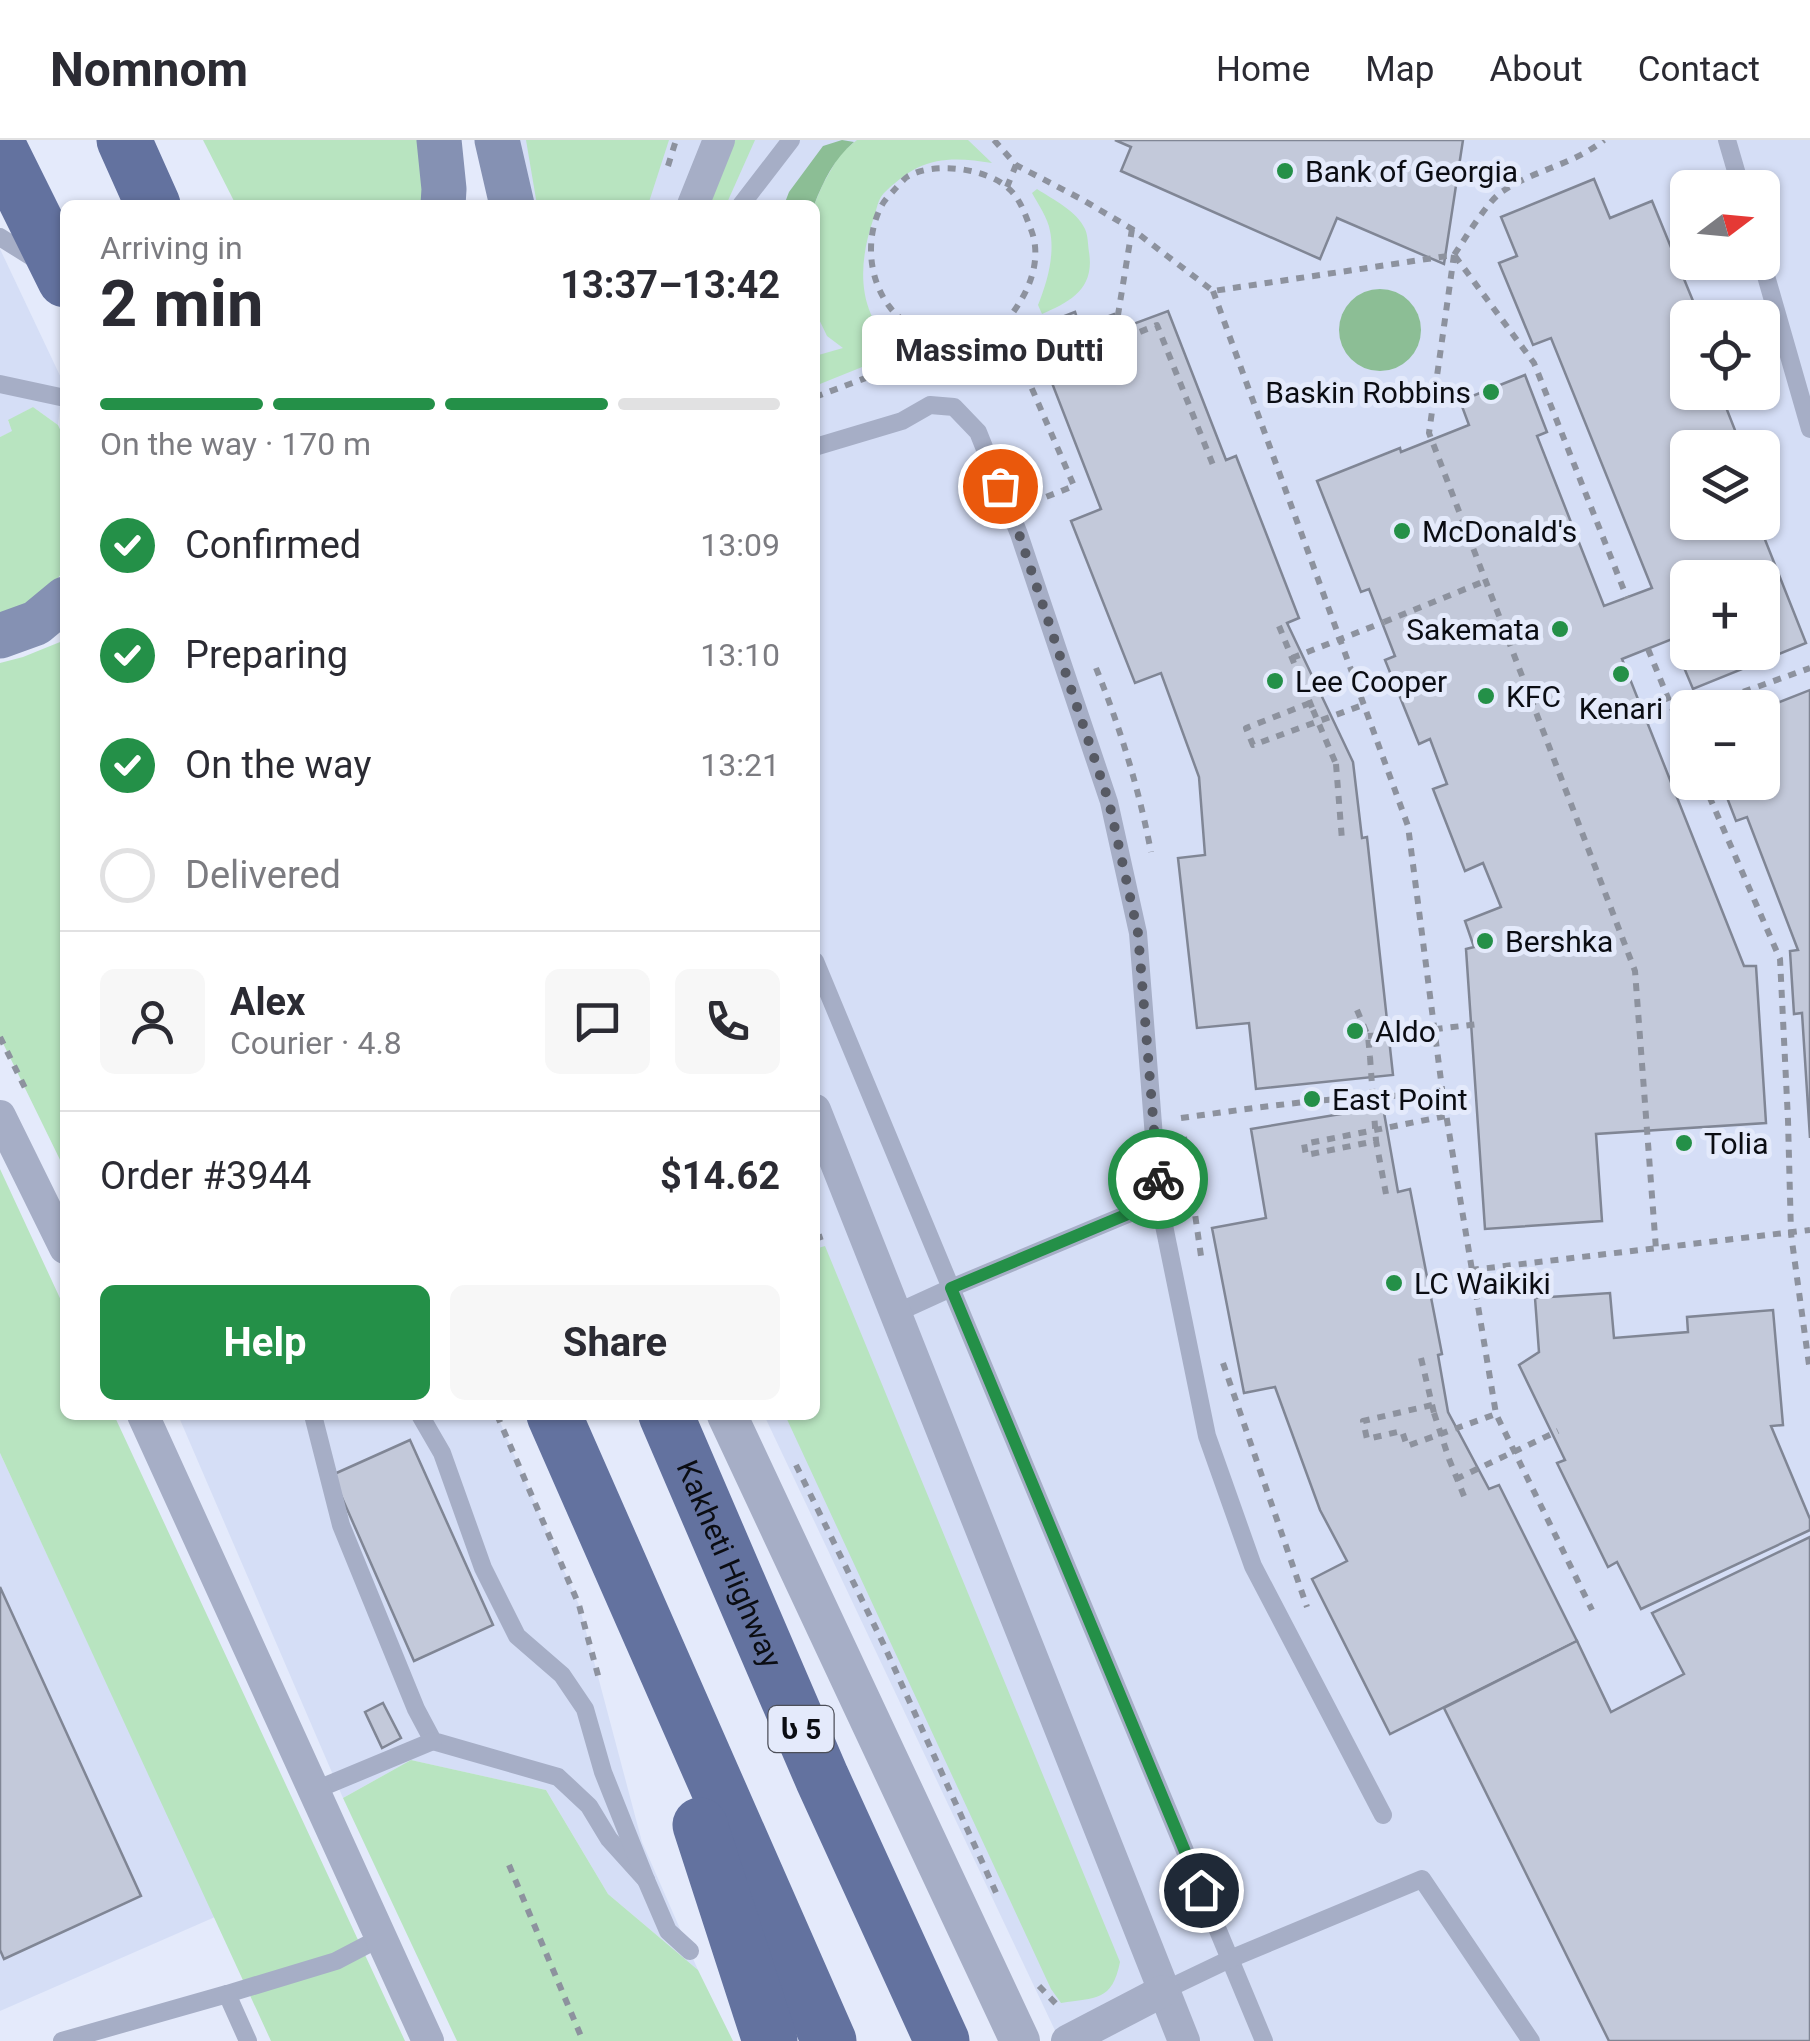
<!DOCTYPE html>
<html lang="en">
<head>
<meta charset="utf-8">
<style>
	:root { --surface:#fff; --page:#f7f7f7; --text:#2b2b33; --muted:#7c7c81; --line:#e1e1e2; --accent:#249048 }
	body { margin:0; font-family:Roboto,"Noto Sans Georgian",sans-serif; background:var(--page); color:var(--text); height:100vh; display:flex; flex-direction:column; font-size:38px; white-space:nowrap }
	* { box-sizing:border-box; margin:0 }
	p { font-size:32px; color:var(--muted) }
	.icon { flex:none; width:55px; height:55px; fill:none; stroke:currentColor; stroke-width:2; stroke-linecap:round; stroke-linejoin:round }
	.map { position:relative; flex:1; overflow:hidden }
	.side { position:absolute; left:60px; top:60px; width:760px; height:1220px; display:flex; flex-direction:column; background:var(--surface); border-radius:15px; box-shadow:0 2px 8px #0004 }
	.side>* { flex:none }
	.needle { width:65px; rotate:74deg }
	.controls { position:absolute; left:1670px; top:30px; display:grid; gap:20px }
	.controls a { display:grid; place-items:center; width:110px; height:110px; border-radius:15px; background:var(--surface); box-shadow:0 2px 8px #0004; font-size:50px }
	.pin { position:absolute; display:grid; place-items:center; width:85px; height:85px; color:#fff; margin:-42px; border:5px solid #fff; border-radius:50%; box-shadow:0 2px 10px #0007 }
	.courier { position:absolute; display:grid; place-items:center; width:100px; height:100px; margin:-50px; border:8px solid #249048; border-radius:50%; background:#fff; color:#222; box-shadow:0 2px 12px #0007 }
	.bubble { position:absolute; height:70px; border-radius:15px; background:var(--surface); box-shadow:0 2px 8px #0004; font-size:32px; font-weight:700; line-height:70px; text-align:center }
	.head em { font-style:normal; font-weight:700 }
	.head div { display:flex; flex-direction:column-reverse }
	.head { display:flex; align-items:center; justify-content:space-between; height:170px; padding:0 40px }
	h1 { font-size:65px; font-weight:700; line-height:75px }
	.bar { display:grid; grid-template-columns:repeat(4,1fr); gap:15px 10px; align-content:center; height:120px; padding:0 40px }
	.bar i { height:12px; border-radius:8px; background:var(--line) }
	.bar .current { background:var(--accent) }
	.bar p { grid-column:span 4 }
	.line { display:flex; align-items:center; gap:25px; padding:0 40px; border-top:2px solid var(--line) }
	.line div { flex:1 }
	.round { display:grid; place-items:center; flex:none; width:105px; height:105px; border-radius:15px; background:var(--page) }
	ol { padding:0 40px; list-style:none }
	li { display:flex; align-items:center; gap:30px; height:110px }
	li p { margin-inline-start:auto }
	li .icon { padding:10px; border-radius:50%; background:var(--accent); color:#fff; stroke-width:4 }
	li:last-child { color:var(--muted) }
	li i { width:55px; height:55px; border:5px solid var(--line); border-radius:50% }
	.cta { display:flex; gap:20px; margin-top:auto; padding:20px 40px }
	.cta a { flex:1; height:115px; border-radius:15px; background:var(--accent); color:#fff; font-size:40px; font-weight:700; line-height:115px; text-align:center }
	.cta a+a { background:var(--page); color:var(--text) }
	header { display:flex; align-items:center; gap:60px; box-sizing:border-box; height:140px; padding:0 50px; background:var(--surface); border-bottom:2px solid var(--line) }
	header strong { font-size:48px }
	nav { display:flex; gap:55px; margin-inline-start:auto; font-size:35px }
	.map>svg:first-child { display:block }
</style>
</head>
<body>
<header>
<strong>Nomnom</strong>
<nav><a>Home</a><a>Map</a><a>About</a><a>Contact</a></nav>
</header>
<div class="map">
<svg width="1810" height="1901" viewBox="0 0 1810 1901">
	<rect width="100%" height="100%" fill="#e4eafb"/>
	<g fill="#d5def6" fill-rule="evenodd">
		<path d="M513 0H1810V1901H1060L764 1275H815V65H527ZM1688 48H1762V122H1688ZM1688 178H1762V252H1688ZM1688 308H1762V382H1688ZM1688 438H1762V512H1688ZM1688 568H1762V642H1688Z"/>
		<polygon points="0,109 63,242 58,285 33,267 8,281 13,291 0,297"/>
		<polygon points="178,1275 497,1275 579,1465 642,1702 698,1830 608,1754 546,1650 411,1620 343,1658"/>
		<polygon points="0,1313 215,1777 0,1871"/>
	</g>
	<g fill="#b8e4c0">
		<polygon points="203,0 418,0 424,56 422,65 236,65"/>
		<polygon points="526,0 669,0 648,65 537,65"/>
		<polygon points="735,0 755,0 726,65 709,65"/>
		<path d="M857 0H968L992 23C966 19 942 16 917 28 908 32 886 49 881 57 877 63 876 73 873 80 858 124 856 176 897 206L882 219 815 246V216L843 208 827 196 815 171 814 65 823 44 840 14Z"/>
		<path d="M1037 49C1052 59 1077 71 1085 89 1088 95 1088 106 1089 112 1095 149 1070 162 1042 174L1038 165C1047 143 1055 115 1050 91 1048 78 1038 64 1032 53Z"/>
		<polygon points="33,267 58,285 65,300 65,428 45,457 0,480 0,297 12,291 8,280"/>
		<polygon points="65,500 65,1030 0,897 0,523 23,517"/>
		<polygon points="0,1029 65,1169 65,1275 114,1275 405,1901 271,1901 0,1313"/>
		<path d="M825 1106 1120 1822C1112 1862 1096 1857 1061 1863L1051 1849 785 1275H815V1109Z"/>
		<polygon points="411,1620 546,1650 608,1754 698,1830 733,1901 457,1901 343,1658"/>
	</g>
	<g fill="#8cbe95">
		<path d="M842 0 854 2C834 19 824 40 814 65H784L789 52 823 6Z"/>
		<circle cx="1380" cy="190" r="41"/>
	</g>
	<g fill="#c3c9da" stroke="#808695" stroke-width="2.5" fill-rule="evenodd">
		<polygon points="1115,0 1463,0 1444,124 1337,78 1320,119 1121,31 1131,7"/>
		<path d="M1594 39 1610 78 1652 61 1700 178H1688V252H1720L1742 308H1688V382H1758L1806 503 1693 549 1672 499 1622 519 1744 826H1756L1766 983 1596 994 1602 1081 1485 1089 1466 809 1474 807 1465 781 1501 767 1483 723 1465 731 1433 649 1447 644 1430 599 1419 604 1385 520 1395 516 1369 449 1361 452 1317 341 1400 308 1401 312 1469 285 1460 261 1525 235 1547 292 1537 296 1604 466 1652 448 1551 198 1533 205 1499 123 1517 116 1501 77ZM1688 438H1762V512H1688Z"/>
		<polygon points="1168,171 1226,320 1236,316 1299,478 1287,483 1353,622 1362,698 1367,697 1393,935 1256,949 1249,883 1197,888 1178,718 1205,715 1199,637 1161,533 1135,543 1071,381 1101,369 1031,189 1075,172 1080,187 1114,174 1120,189"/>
		<polygon points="1810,550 1810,998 1802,873 1794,874 1790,811 1798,810 1747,677 1736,681 1721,642 1762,642 1762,569"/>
		<polygon points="1383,967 1398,1052 1410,1049 1442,1214 1438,1215 1448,1272 1489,1349 1499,1345 1577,1501 1390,1594 1312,1439 1347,1421 1320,1370 1275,1247 1244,1253 1212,1088 1266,1078 1251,989"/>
		<polygon points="1610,1153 1614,1198 1688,1192 1687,1177 1773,1170 1783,1285 1771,1286 1810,1379 1810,1390 1641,1469 1617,1422 1608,1427 1557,1323 1565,1320 1519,1225 1539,1212 1535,1158"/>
		<polygon points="410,1300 493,1485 414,1521 332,1335"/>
		<polygon points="1810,1397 1810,1901 1609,1901 1444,1568 1577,1501 1611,1572 1684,1534 1652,1473"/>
		<polygon points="0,1447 141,1756 4,1819 0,1810"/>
		<polygon points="383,1563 401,1598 382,1608 365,1572"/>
	</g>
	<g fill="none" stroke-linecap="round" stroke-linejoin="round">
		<g stroke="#8d929e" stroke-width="6" stroke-dasharray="8 8" stroke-linecap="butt">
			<path d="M994 0 1016 25 1083 60 1132 89 1213 151 1454 115C1465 99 1488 60 1503 51 1534 30 1575 24 1604 0"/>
			<polyline points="668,26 676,0"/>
			<polyline points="1007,47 1016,25"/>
			<polyline points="1132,89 1117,181 1088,192 1095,210 1157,185 1213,325"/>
			<polyline points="1454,115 1429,293 1635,831 1656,1109"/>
			<polyline points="1455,116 1534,223 1627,458"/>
			<polyline points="1213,151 1408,686 1443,956 1496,1274 1592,1470"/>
			<path d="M917 191C908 184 896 176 889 166 868 138 865 96 882 65 885 59 892 53 896 48 897 47 906 37 907 37 933 21 986 28 1008 48 1020 58 1025 74 1030 87 1045 122 1026 158 1004 184"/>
			<polyline points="815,257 887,230 917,191 957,202 1004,184 1074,346 1033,362"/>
			<polyline points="1384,482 1485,441"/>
			<polyline points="1279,486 1313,570"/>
			<polyline points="1648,509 1688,607"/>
			<path d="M1096 528C1120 587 1139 649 1151 712"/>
			<polyline points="1310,563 1246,588 1253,605 1363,565"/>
			<polyline points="1698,568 1810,528"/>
			<polyline points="1674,576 1688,571"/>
			<polyline points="1336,624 1342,700"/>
			<polyline points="1703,642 1780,819 1788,980 1791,1094 1810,1232"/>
			<polyline points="1357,870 1368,896 1370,917"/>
			<polyline points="1368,896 1387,895"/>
			<polyline points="0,897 27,952"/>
			<path d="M1181 978C1268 966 1355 953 1443 956"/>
			<polyline points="1184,997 1202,1123"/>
			<polyline points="1386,1054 1376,1001 1306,1015 1304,1004 1446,976"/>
			<polyline points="815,1099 830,1094"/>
			<polyline points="1471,1130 1810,1090"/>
			<polyline points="1421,1218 1434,1273"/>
			<polyline points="1223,1223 1307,1467"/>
			<polyline points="1432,1265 1363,1281 1367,1299 1402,1291 1407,1306 1496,1274"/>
			<polyline points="497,1275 579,1465 599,1539"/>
			<polyline points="1449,1319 1466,1361"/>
			<polyline points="796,1325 883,1503 998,1757"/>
			<polyline points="509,1725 583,1901"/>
			<polyline points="1039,1846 1059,1867 1062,1867"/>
		</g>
		<g stroke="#a6aec6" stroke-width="18">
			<polyline points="1727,0 1741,48"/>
			<polyline points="741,65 791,0"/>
			<polyline points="0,97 38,121"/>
			<polyline points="1762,122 1810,289"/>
			<polyline points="0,244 65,258"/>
			<polyline points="815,307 902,281 930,265 954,267 978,292 1019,394 1109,662 1138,793 1159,1061 1207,1296 1253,1426 1383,1675"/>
			<polyline points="815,821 1264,1901"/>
			<polyline points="894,1174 951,1148 1159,1061"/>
			<polyline points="313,1275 341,1385 416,1569 433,1601 558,1637 589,1666 609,1699 646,1740"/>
			<polyline points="420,1275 442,1313 483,1428 517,1496 562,1535 585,1569 603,1632 646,1740 668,1791 690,1811"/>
			<polyline points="313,1651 433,1601"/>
			<polyline points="1163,1851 1230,1819 1422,1739 1531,1901"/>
			<polyline points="227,1854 336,1821 380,1798"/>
			<polyline points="62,1901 227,1854 248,1901"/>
		</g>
		<g stroke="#a6aec6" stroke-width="32">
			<polyline points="693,65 719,0"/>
			<polyline points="815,970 1184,1901"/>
			<polyline points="0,976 65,1108"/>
			<polyline points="143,1275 428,1901"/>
			<polyline points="1067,1901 1163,1851"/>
		</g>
		<polyline stroke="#a6aec6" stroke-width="40" points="727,1275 1020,1901"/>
		<g stroke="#8591b3" stroke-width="45">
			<polyline points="439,0 444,49 443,65"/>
			<polyline points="497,0 512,65"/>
			<polyline points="0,496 36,483 65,459"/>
		</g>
		<g stroke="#63729f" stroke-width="55">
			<polyline points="124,0 153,65"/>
			<polyline points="0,9 65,140"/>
			<polyline points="554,1275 829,1901"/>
			<path id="s1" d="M666 1275 822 1638 942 1901"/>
			<polyline points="700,1685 770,1901"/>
		</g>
		<g stroke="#8d929e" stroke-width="6" stroke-dasharray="8 8" stroke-linecap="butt">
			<polyline points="1292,518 1384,482"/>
			<polyline points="1313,570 1336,624"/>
			<polyline points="1387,895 1478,884"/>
			<polyline points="1370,917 1376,1001"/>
			<polyline points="1434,1273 1449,1319"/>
			<polyline points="1456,1339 1558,1291"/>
		</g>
	</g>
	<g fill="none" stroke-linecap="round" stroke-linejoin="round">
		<polyline stroke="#575a64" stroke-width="10" stroke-dasharray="0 18" points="1000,346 1019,394 1109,662 1138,793 1158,1039"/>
		<polyline stroke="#249048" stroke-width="12" points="1158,1039 1159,1061 951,1148 1201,1750"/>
	</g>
	<g fill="#249048" stroke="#e4eafb" stroke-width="4">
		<circle cx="1285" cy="31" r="10"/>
		<circle cx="1491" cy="252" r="10"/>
		<circle cx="1402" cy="391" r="10"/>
		<circle cx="1560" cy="489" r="10"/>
		<circle cx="1621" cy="534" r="10"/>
		<circle cx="1275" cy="541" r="10"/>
		<circle cx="1486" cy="556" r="10"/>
		<circle cx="1485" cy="801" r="10"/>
		<circle cx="1355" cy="891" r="10"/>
		<circle cx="1312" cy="959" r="10"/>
		<circle cx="1684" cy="1003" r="10"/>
		<circle cx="1394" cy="1143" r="10"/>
	</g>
	<g text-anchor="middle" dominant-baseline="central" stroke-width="10" stroke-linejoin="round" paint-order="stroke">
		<rect fill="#e4eafb" stroke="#4c4f59" stroke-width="2.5" x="768.5" y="1566" width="65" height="46" rx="8"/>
		<g font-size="28" font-weight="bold" fill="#0b0d13">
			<text x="801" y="1589">ს 5</text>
		</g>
		<g font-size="30" fill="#0b0d13" stroke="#e4eafb" text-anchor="start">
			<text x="1305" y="31">Bank of Georgia</text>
			<text x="1471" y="252" text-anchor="end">Baskin Robbins</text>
			<text x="1422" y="391">McDonald's</text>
			<text x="1540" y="489" text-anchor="end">Sakemata</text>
			<text x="1295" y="541">Lee Cooper</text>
			<text x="1506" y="556">KFC</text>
			<text x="1621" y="568" text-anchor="middle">Kenari</text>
			<text x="1505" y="801">Bershka</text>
			<text x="1375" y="891">Aldo</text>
			<text x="1332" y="959">East Point</text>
			<text x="1704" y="1003">Tolia</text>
			<text x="1414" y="1143">LC Waikiki</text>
		</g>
		<g font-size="30" fill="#0b0d13" stroke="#e4eafb">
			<text stroke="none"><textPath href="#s1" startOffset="162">Kakheti Highway</textPath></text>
		</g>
	</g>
</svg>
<div class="controls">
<a><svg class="needle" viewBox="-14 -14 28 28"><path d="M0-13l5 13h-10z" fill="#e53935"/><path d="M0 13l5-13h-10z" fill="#7c7c81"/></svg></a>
<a><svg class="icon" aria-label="locate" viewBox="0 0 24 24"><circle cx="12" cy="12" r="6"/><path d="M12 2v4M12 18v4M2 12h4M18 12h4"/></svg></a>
<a><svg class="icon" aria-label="layers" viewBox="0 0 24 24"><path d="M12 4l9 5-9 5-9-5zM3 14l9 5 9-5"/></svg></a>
<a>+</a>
<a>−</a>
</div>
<div class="pin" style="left:1000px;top:346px;background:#ea580c"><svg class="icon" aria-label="bag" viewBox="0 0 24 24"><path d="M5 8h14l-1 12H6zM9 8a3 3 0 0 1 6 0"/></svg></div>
<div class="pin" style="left:1201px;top:1750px;background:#1f2937"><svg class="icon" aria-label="home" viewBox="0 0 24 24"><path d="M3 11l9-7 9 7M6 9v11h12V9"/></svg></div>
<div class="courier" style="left:1158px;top:1039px"><svg class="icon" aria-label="bike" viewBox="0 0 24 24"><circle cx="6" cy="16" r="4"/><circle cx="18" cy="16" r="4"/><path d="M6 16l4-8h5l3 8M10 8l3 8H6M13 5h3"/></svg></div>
<div class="bubble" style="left:862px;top:175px;width:275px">Massimo Dutti</div>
<section class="side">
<div class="head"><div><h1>2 min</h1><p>Arriving in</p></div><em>13:37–13:42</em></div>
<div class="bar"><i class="current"></i><i class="current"></i><i class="current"></i><i></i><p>On the way · 170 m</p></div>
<ol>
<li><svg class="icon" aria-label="check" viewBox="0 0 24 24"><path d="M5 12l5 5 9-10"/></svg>Confirmed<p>13:09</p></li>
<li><svg class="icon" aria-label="check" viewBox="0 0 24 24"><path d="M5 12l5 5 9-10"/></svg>Preparing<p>13:10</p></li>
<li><svg class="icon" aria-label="check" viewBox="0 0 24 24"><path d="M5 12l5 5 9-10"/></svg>On the way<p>13:21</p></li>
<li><i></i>Delivered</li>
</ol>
<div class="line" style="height:180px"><a class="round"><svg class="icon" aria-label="person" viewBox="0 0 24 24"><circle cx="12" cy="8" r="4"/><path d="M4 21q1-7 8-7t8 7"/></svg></a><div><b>Alex</b><p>Courier · 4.8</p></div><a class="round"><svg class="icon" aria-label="chat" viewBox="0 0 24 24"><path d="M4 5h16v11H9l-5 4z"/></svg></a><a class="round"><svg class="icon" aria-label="phone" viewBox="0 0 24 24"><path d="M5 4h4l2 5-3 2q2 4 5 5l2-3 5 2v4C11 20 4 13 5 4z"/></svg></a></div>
<div class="line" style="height:130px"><div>Order #3944</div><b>$14.62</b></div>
<div class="cta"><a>Help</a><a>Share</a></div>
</section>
</div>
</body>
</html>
